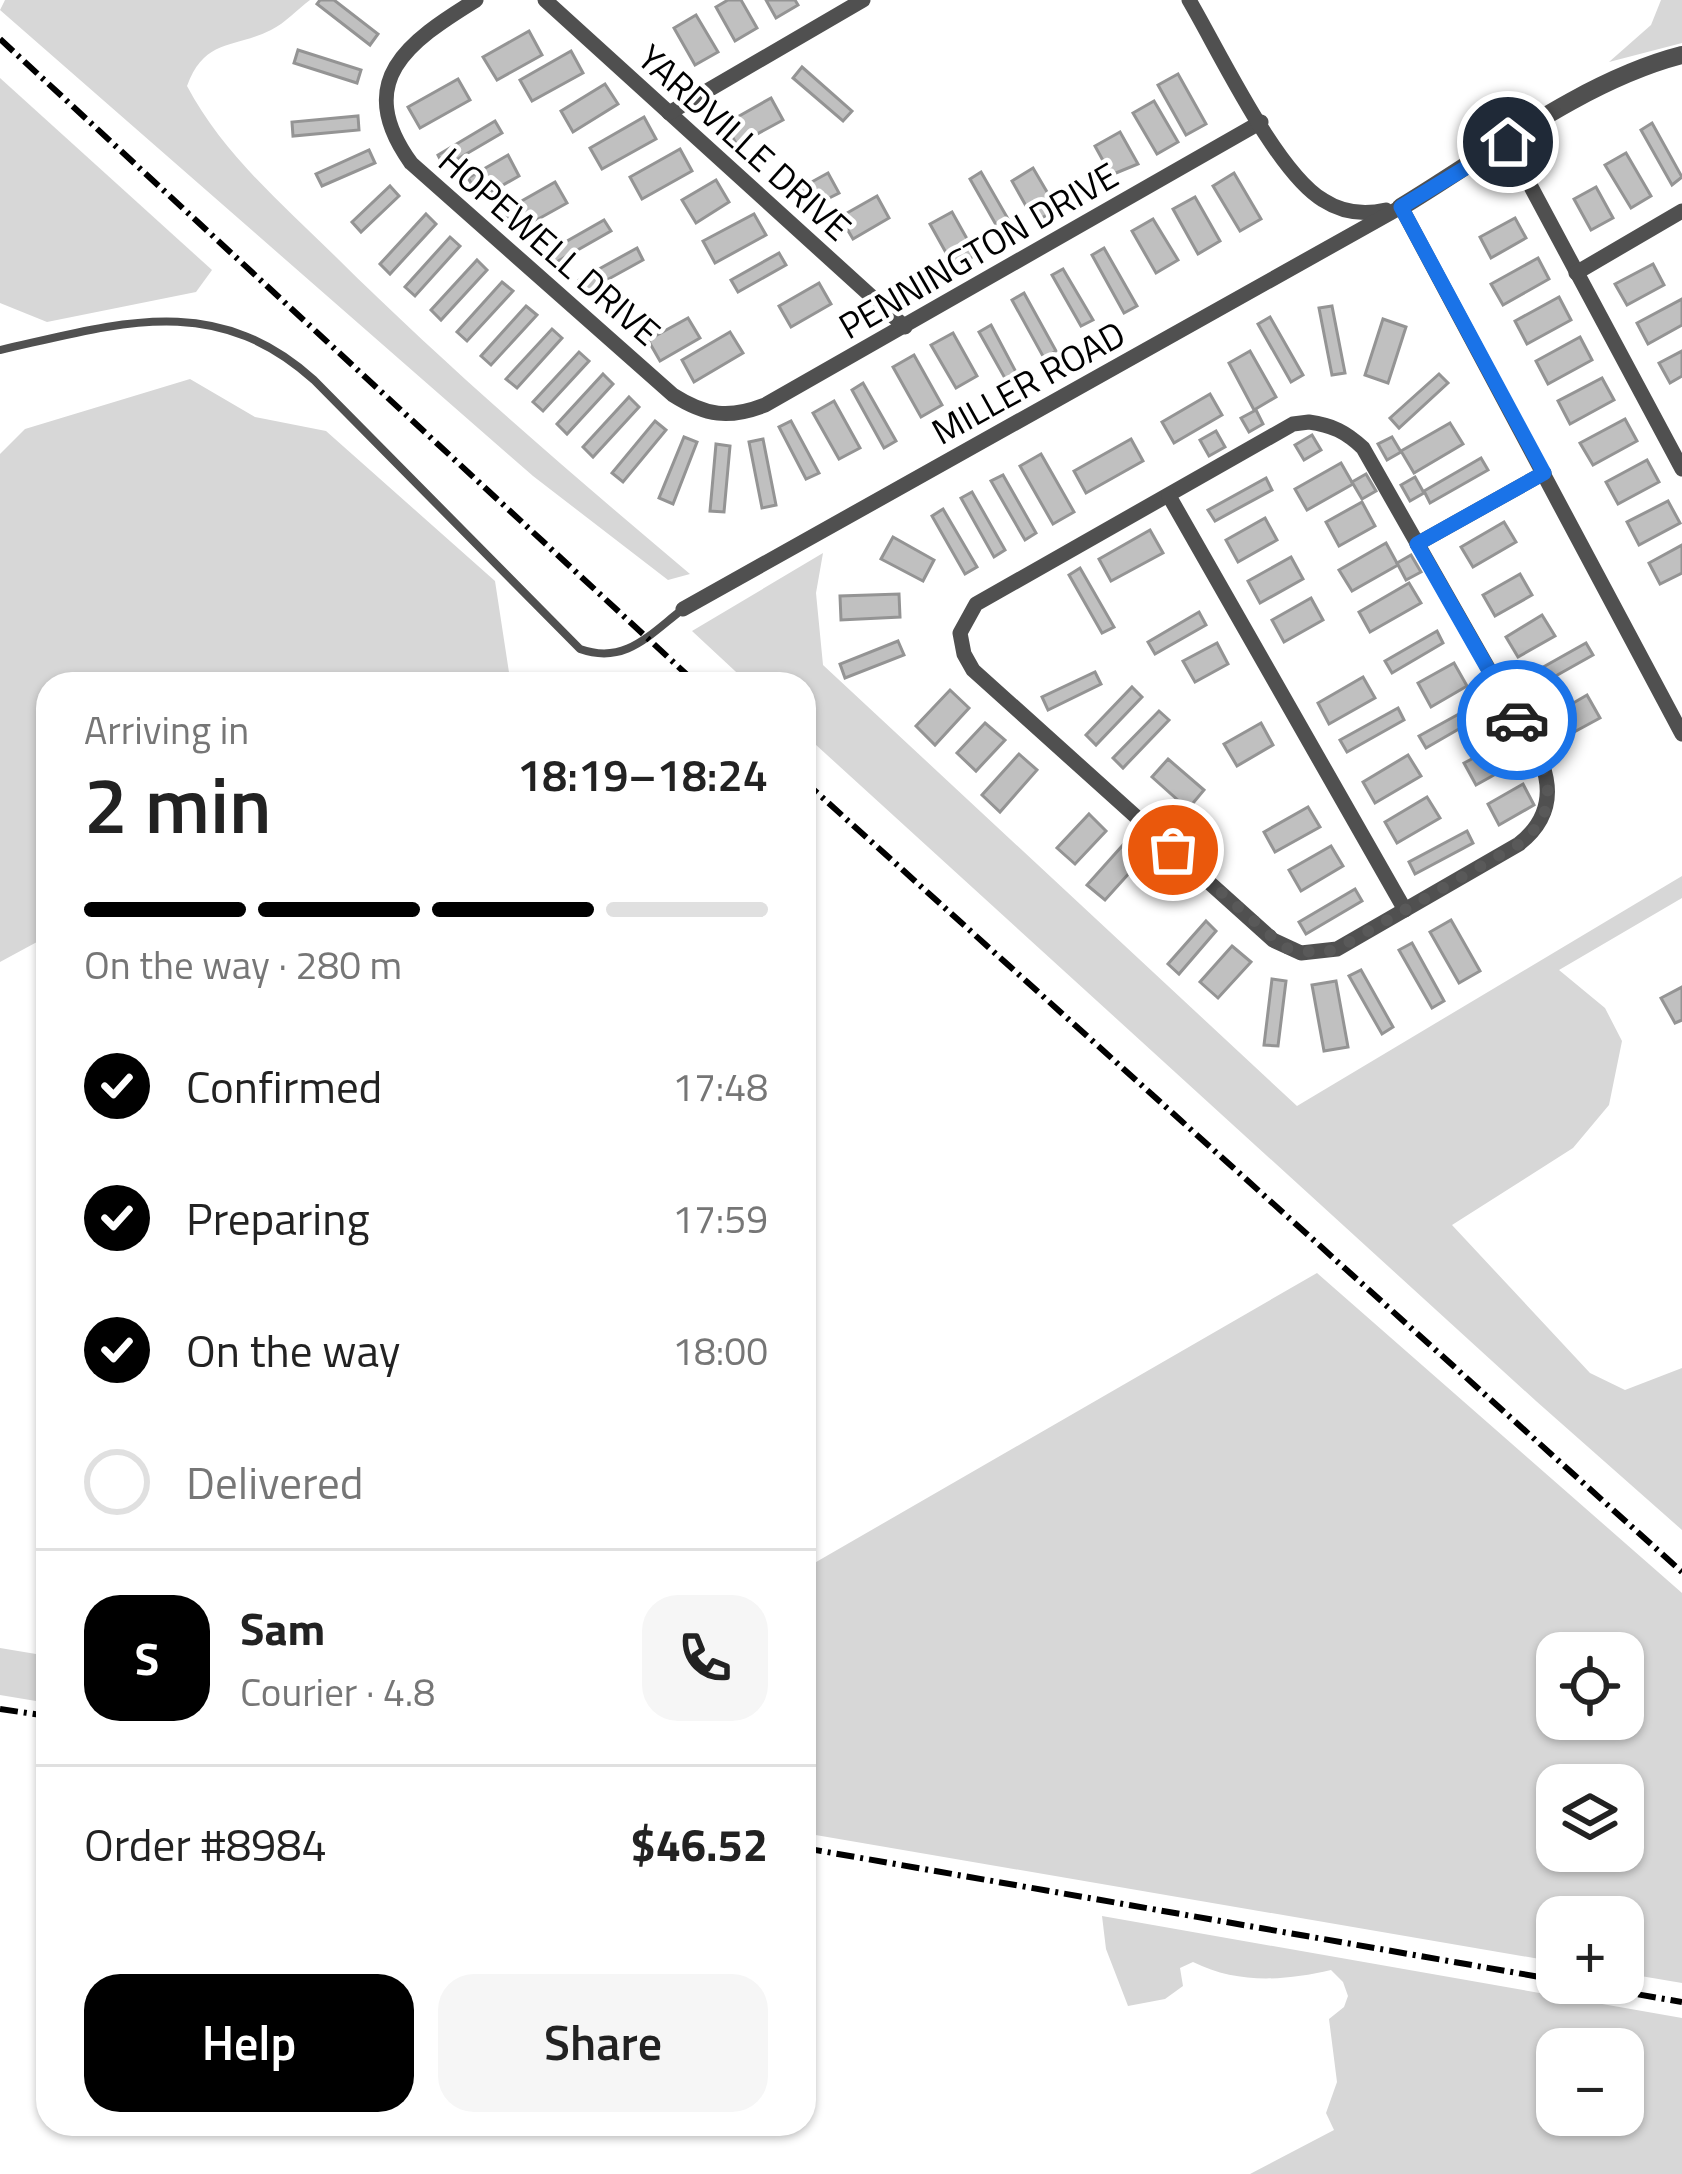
<!DOCTYPE html>
<html lang="en">
<head>
<meta charset="utf-8">
<style>
	:root { --surface:#fff; --page:#f6f6f6; --text:#222; --muted:#767676; --line:#e0e0e0; --accent:#000 }
	body { margin:0; font-family:"Titillium Web",sans-serif; background:var(--page); color:var(--text); height:100vh; display:flex; flex-direction:column; font-size:45px; white-space:nowrap }
	* { box-sizing:border-box; margin:0 }
	p { font-size:39px; color:var(--muted) }
	.icon { flex:none; width:66px; height:66px; fill:none; stroke:currentColor; stroke-width:2; stroke-linecap:round; stroke-linejoin:round }
	.map { position:relative; flex:1; overflow:hidden }
	.panel { position:absolute; left:36px; top:672px; width:780px; height:1464px; display:flex; flex-direction:column; background:var(--surface); border-radius:36px; box-shadow:0 3px 9px #0004 }
	.panel>* { flex:none }
	.buttons { position:absolute; left:1536px; top:1632px; display:grid; gap:24px }
	.buttons a { display:grid; place-items:center; width:108px; height:108px; border-radius:24px; background:var(--surface); box-shadow:0 3px 9px #0004; font-size:60px }
	.pin { position:absolute; display:grid; place-items:center; width:102px; height:102px; color:#fff; margin:-51px; border:6px solid #fff; border-radius:50%; box-shadow:0 3px 12px #0007 }
	.courier { position:absolute; display:grid; place-items:center; width:120px; height:120px; margin:-60px; border:9px solid #1a73e8; border-radius:50%; background:#fff; color:#222; box-shadow:0 3px 15px #0007 }
	.overview em { font-style:normal; font-weight:600 }
	.overview div { display:flex; flex-direction:column-reverse }
	.overview { display:flex; align-items:center; justify-content:space-between; height:204px; padding:0 48px }
	h1 { font-size:78px; font-weight:600; line-height:90px }
	.bar { display:grid; grid-template-columns:repeat(4,1fr); gap:18px 12px; align-content:center; height:144px; padding:0 48px }
	.bar i { height:15px; border-radius:9px; background:var(--line) }
	.bar .active { background:var(--accent) }
	.bar p { grid-column:span 4 }
	.line { display:flex; align-items:center; gap:30px; padding:0 48px; border-top:3px solid var(--line) }
	.line div { flex:1 }
	.round { display:grid; place-items:center; flex:none; width:126px; height:126px; border-radius:36px; background:var(--page) }
	ol { padding:0 48px; list-style:none }
	li { display:flex; align-items:center; gap:36px; height:132px }
	li p { margin-inline-start:auto }
	li .icon { padding:12px; border-radius:50%; background:var(--accent); color:#fff; stroke-width:4 }
	li:last-child { color:var(--muted) }
	li i { width:66px; height:66px; border:6px solid var(--line); border-radius:50% }
	.button { display:flex; gap:24px; margin-top:auto; padding:24px 48px }
	.button a { flex:1; height:138px; border-radius:36px; background:var(--accent); color:#fff; font-size:48px; font-weight:600; line-height:138px; text-align:center }
	.button a+a { background:var(--page); color:var(--text) }
	.map>svg:first-child { display:block }
</style>
</head>
<body>
<div class="map">
<svg width="1682" height="2174" viewBox="0 0 1682 2174">
	<rect width="100%" height="100%" fill="#fff"/>
	<g fill="#d7d7d7" fill-rule="evenodd">
		<path d="M5 0H310C298 9 285 23 271 30 233 49 205 38 187 86 223 154 282 204 336 257 449 369 569 472 690 574L668 580 533 476 0 10Z"/>
		<polygon points="1661,0 1682,0 1682,43 1609,62 1651,25"/>
		<polygon points="0,78 212,270 196,292 47,322 0,303"/>
		<polygon points="190,379 255,417 326,431 495,581 510,679 502,684 48,684 48,936 0,962 0,454 25,429"/>
		<polygon points="823,553 816,593 823,665 1297,1106 1682,876 1682,898 1559,970 1605,1008 1622,1041 1609,1105 1573,1148 1452,1225 1590,1373 1625,1390 1682,1368 1682,1530 1536,1401 804,734 804,684 749,684 692,631"/>
		<path d="M1317 1273 1682 1593V1983L1623 1973V1917H1557V1962L804 1833V1569ZM1623 1653V1719H1557V1653ZM1557 1785H1623V1851H1557Z"/>
		<polygon points="0,1648 48,1656 48,1703 0,1695"/>
		<path d="M1102 1916 1682 2018V2174H1250L1334 2130 1326 2113 1337 2082 1329 2019 1344 2007 1348 1996 1343 1982 1331 1970C1284 1981 1237 1984 1193 1962L1180 1968 1183 1986 1165 1999 1128 2006 1106 1949ZM1623 2049V2115H1557V2049Z"/>
	</g>
	<g fill="#c0c0c0" stroke="#949494" stroke-width="3">
		<polygon points="320,0 334,0 378,34 370,45 317,4"/>
		<polygon points="728,0 741,0 757,28 735,41 716,7"/>
		<polygon points="766,0 795,0 798,5 776,18"/>
		<polygon points="696,15 718,52 695,65 674,28"/>
		<polygon points="529,31 542,55 497,80 483,57"/>
		<polygon points="298,50 361,70 357,83 294,63"/>
		<polygon points="571,51 583,73 532,101 520,80"/>
		<polygon points="802,67 852,111 843,121 793,78"/>
		<polygon points="1178,74 1206,124 1186,135 1158,85"/>
		<polygon points="458,79 470,100 420,128 408,107"/>
		<polygon points="605,84 618,104 573,132 561,111"/>
		<polygon points="771,98 783,120 737,145 725,124"/>
		<polygon points="1154,101 1178,142 1157,154 1133,113"/>
		<polygon points="358,116 359,130 293,136 292,122"/>
		<polygon points="644,117 656,139 602,169 590,148"/>
		<polygon points="495,121 502,133 444,167 438,155"/>
		<polygon points="1652,123 1682,177 1672,185 1641,130"/>
		<polygon points="1120,132 1138,164 1111,175 1095,146"/>
		<polygon points="680,149 692,171 642,199 630,177"/>
		<polygon points="369,150 375,163 322,186 316,174"/>
		<polygon points="1626,153 1651,196 1631,208 1605,165"/>
		<polygon points="508,155 519,176 480,198 468,178"/>
		<polygon points="1033,168 1057,209 1035,222 1012,181"/>
		<polygon points="981,172 1015,231 1003,237 970,179"/>
		<polygon points="828,173 839,193 807,209 797,190"/>
		<polygon points="1234,173 1261,219 1240,231 1213,186"/>
		<polygon points="716,180 729,202 696,223 682,200"/>
		<polygon points="555,182 567,203 515,232 504,211"/>
		<polygon points="390,186 399,196 361,232 352,222"/>
		<polygon points="1596,187 1613,218 1591,230 1574,199"/>
		<polygon points="877,196 889,218 853,239 840,217"/>
		<polygon points="1195,197 1220,241 1198,254 1173,209"/>
		<polygon points="952,212 976,255 954,267 930,224"/>
		<polygon points="426,214 436,224 390,274 380,264"/>
		<polygon points="754,214 766,235 715,263 703,241"/>
		<polygon points="1515,218 1526,238 1491,258 1480,237"/>
		<polygon points="1153,219 1178,260 1156,273 1132,231"/>
		<polygon points="604,220 611,231 553,264 546,253"/>
		<polygon points="450,237 460,246 415,296 405,287"/>
		<polygon points="637,248 643,260 585,292 579,280"/>
		<polygon points="1104,248 1137,306 1124,313 1092,255"/>
		<polygon points="779,253 786,265 738,292 731,280"/>
		<polygon points="1538,258 1549,279 1503,305 1491,284"/>
		<polygon points="477,260 487,270 441,320 431,310"/>
		<polygon points="1653,264 1664,285 1627,305 1615,284"/>
		<polygon points="1063,269 1093,320 1081,326 1052,275"/>
		<polygon points="502,282 513,291 467,341 457,332"/>
		<polygon points="819,283 831,304 791,327 779,306"/>
		<polygon points="1024,293 1056,351 1044,358 1012,300"/>
		<polygon points="1559,297 1571,320 1527,344 1515,321"/>
		<polygon points="1682,299 1682,325 1648,344 1637,323"/>
		<polygon points="526,306 537,315 491,365 481,356"/>
		<polygon points="1332,306 1345,373 1332,375 1319,308"/>
		<polygon points="1270,317 1303,375 1291,382 1258,324"/>
		<polygon points="688,318 700,338 660,361 648,340"/>
		<polygon points="1383,319 1406,327 1388,383 1365,375"/>
		<polygon points="991,325 1017,374 1006,380 979,332"/>
		<polygon points="552,329 562,338 517,388 506,379"/>
		<polygon points="730,332 743,353 694,382 682,360"/>
		<polygon points="953,333 977,376 956,388 931,345"/>
		<polygon points="1580,337 1592,360 1548,384 1536,361"/>
		<polygon points="1250,351 1276,397 1254,410 1229,363"/>
		<polygon points="1682,351 1682,376 1670,383 1659,363"/>
		<polygon points="579,352 589,361 543,411 533,402"/>
		<polygon points="914,355 942,405 921,417 893,367"/>
		<polygon points="603,374 613,384 567,434 557,424"/>
		<polygon points="1439,374 1448,383 1399,428 1390,418"/>
		<polygon points="1602,378 1614,400 1570,424 1558,401"/>
		<polygon points="863,383 896,441 884,448 852,390"/>
		<polygon points="1210,394 1222,415 1174,443 1162,422"/>
		<polygon points="629,397 639,407 593,457 583,447"/>
		<polygon points="834,401 860,448 839,459 813,413"/>
		<polygon points="1256,410 1263,424 1249,432 1241,418"/>
		<polygon points="1625,419 1637,441 1593,465 1580,443"/>
		<polygon points="655,421 666,430 623,482 612,473"/>
		<polygon points="791,421 819,473 806,479 779,427"/>
		<polygon points="1450,423 1463,444 1414,473 1401,451"/>
		<polygon points="1216,431 1225,447 1209,456 1200,440"/>
		<polygon points="1312,435 1321,450 1304,460 1295,445"/>
		<polygon points="684,437 697,442 673,504 659,498"/>
		<polygon points="1392,437 1401,452 1387,460 1378,444"/>
		<polygon points="763,439 776,505 762,508 749,442"/>
		<polygon points="1131,439 1143,461 1086,493 1074,471"/>
		<polygon points="716,444 730,446 724,512 710,511"/>
		<polygon points="1041,454 1074,512 1053,524 1020,466"/>
		<polygon points="1481,458 1488,470 1430,503 1424,491"/>
		<polygon points="1647,460 1659,482 1618,504 1606,482"/>
		<polygon points="1341,463 1353,484 1307,510 1295,489"/>
		<polygon points="1366,474 1376,491 1362,499 1352,482"/>
		<polygon points="1003,475 1036,533 1025,540 991,481"/>
		<polygon points="1415,477 1424,493 1410,501 1401,485"/>
		<polygon points="1266,478 1272,490 1215,521 1208,510"/>
		<polygon points="972,492 1005,550 994,557 961,498"/>
		<polygon points="1668,501 1680,523 1639,545 1627,522"/>
		<polygon points="1362,502 1375,526 1339,546 1326,522"/>
		<polygon points="943,509 977,567 965,574 932,516"/>
		<polygon points="1265,518 1277,540 1238,562 1226,540"/>
		<polygon points="1504,522 1516,542 1473,567 1461,547"/>
		<polygon points="1150,530 1163,553 1111,581 1099,559"/>
		<polygon points="893,537 934,560 923,581 881,559"/>
		<polygon points="1386,543 1398,565 1352,591 1339,570"/>
		<polygon points="1682,545 1682,573 1660,584 1649,563"/>
		<polygon points="1411,555 1421,572 1406,580 1397,563"/>
		<polygon points="1291,557 1303,579 1260,603 1248,581"/>
		<polygon points="1080,568 1114,627 1102,633 1069,575"/>
		<polygon points="1520,574 1532,595 1495,616 1483,595"/>
		<polygon points="1409,583 1421,603 1370,632 1359,612"/>
		<polygon points="899,594 900,617 841,620 840,596"/>
		<polygon points="1311,598 1323,620 1284,642 1272,620"/>
		<polygon points="1199,612 1206,625 1155,654 1148,642"/>
		<polygon points="1542,615 1555,636 1518,657 1506,637"/>
		<polygon points="1437,631 1443,643 1392,673 1385,661"/>
		<polygon points="898,641 904,655 845,678 840,664"/>
		<polygon points="1217,643 1228,664 1195,682 1183,661"/>
		<polygon points="1586,643 1593,655 1536,687 1529,675"/>
		<polygon points="1454,663 1467,686 1431,707 1418,683"/>
		<polygon points="1095,672 1101,684 1048,710 1042,697"/>
		<polygon points="1363,677 1375,698 1329,724 1318,703"/>
		<polygon points="1132,687 1142,697 1096,745 1086,735"/>
		<polygon points="950,690 969,708 935,745 916,726"/>
		<polygon points="1587,695 1600,718 1563,738 1551,716"/>
		<polygon points="1477,704 1483,715 1426,748 1419,736"/>
		<polygon points="1398,708 1404,720 1347,752 1340,740"/>
		<polygon points="1159,711 1169,720 1123,768 1113,758"/>
		<polygon points="985,723 1005,740 976,771 957,753"/>
		<polygon points="1261,723 1273,745 1237,766 1224,744"/>
		<polygon points="1500,744 1512,765 1476,785 1464,763"/>
		<polygon points="1019,754 1037,770 1000,812 982,795"/>
		<polygon points="1408,755 1421,776 1375,803 1363,782"/>
		<polygon points="1168,759 1204,790 1188,809 1152,777"/>
		<polygon points="1523,784 1534,805 1499,825 1488,804"/>
		<polygon points="1427,797 1440,818 1397,843 1385,822"/>
		<polygon points="1308,807 1320,827 1275,852 1264,832"/>
		<polygon points="1089,814 1106,831 1075,864 1057,848"/>
		<polygon points="1467,831 1473,843 1415,874 1409,862"/>
		<polygon points="1123,845 1140,861 1105,900 1087,885"/>
		<polygon points="1331,846 1343,866 1301,891 1289,870"/>
		<polygon points="1355,889 1362,901 1306,934 1299,922"/>
		<polygon points="1451,920 1480,971 1459,983 1430,932"/>
		<polygon points="1206,921 1216,931 1179,974 1168,964"/>
		<polygon points="1412,943 1444,1001 1432,1008 1399,950"/>
		<polygon points="1232,946 1251,962 1218,998 1200,982"/>
		<polygon points="1361,970 1393,1027 1382,1034 1349,976"/>
		<polygon points="1272,979 1286,981 1278,1046 1264,1045"/>
		<polygon points="1336,981 1348,1047 1324,1051 1312,985"/>
		<polygon points="1682,987 1682,1020 1675,1023 1661,998"/>
	</g>
	<g fill="none" stroke-linecap="round" stroke-linejoin="round">
		<path stroke="#505050" stroke-width="8" d="M0 350C117 324 214 290 314 380L580 649C625 665 649 635 683 609"/>
		<g stroke="#505050" stroke-width="15">
			<path d="M476 0C408 42 352 81 411 163L673 395C706 416 729 419 765 405L1261 122"/>
			<polyline points="545,0 905,327"/>
			<path d="M1189 0C1219 51 1276 172 1323 200 1343 213 1364 215 1386 210"/>
			<polyline points="669,113 863,0"/>
			<polyline points="1507,142 1682,469"/>
			<polyline points="1401,207 1682,734"/>
			<polyline points="1576,273 1682,211"/>
			<path d="M1309 422C1332 425 1346 432 1363 448L1541 761C1554 794 1547 822 1519 844L1337 949 1301 953 1273 940 973 670 964 654 960 633 976 604 1293 424Z"/>
			<polyline points="1169,496 1405,910"/>
			<polyline points="1417,544 1544,473"/>
			<polyline points="683,609 1401,207"/>
		</g>
		<path stroke="#505050" stroke-width="18" d="M1401 207C1487 155 1584 80 1682 55"/>
		<g stroke="#000" stroke-width="6" stroke-dasharray="18 6 3 6" stroke-linecap="butt">
			<polyline points="0,39 697,684"/>
			<polyline points="804,781 1682,1572"/>
			<polyline points="0,1709 48,1716"/>
			<polyline points="804,1848 1557,1980"/>
			<polyline points="1573,1983 1682,2002"/>
		</g>
	</g>
	<g fill="none" stroke-linecap="round" stroke-linejoin="round">
		<path stroke="#595959" stroke-width="12" stroke-dasharray="0 21.6" d="M1173 850 1285 948 1320 953 1337 949 1519 844C1570 804 1543 764 1517 720"/>
		<polyline stroke="#1a73e8" stroke-width="15" points="1508,142 1401,207 1544,473 1417,544 1517,720"/>
	</g>
	<g text-anchor="middle" dominant-baseline="central" stroke-width="9" stroke-linejoin="round" paint-order="stroke">
		<g font-size="36" fill="#000" stroke="#fff">
			<text transform="translate(745 142) rotate(42)">YARDVILLE DRIVE</text>
			<text transform="translate(550 246) rotate(41)">HOPEWELL DRIVE</text>
			<text transform="translate(978 250) rotate(-30)">PENNINGTON DRIVE</text>
			<text transform="translate(1028 382) rotate(-29)">MILLER ROAD</text>
		</g>
	</g>
</svg>
<div class="buttons">
<a><svg class="icon" aria-label="locate" viewBox="0 0 24 24"><circle cx="12" cy="12" r="6"/><path d="M12 2v4M12 18v4M2 12h4M18 12h4"/></svg></a>
<a><svg class="icon" aria-label="layers" viewBox="0 0 24 24"><path d="M12 4l9 5-9 5-9-5zM3 14l9 5 9-5"/></svg></a>
<a>+</a>
<a>−</a>
</div>
<div class="pin" style="left:1173px;top:850px;background:#ea580c"><svg class="icon" aria-label="bag" viewBox="0 0 24 24"><path d="M5 8h14l-1 12H6zM9 8a3 3 0 0 1 6 0"/></svg></div>
<div class="pin" style="left:1508px;top:142px;background:#1f2937"><svg class="icon" aria-label="home" viewBox="0 0 24 24"><path d="M3 11l9-7 9 7M6 9v11h12V9"/></svg></div>
<div class="courier" style="left:1517px;top:720px"><svg class="icon" aria-label="car" viewBox="0 0 24 24"><path d="M5 17H2v-5l4-1 3-4h7l3 4 3 1v5h-3M9 17h6M6 11h13"/><circle cx="7" cy="17" r="2"/><circle cx="17" cy="17" r="2"/></svg></div>
<section class="panel">
<div class="overview"><div><h1>2 min</h1><p>Arriving in</p></div><em>18:19–18:24</em></div>
<div class="bar"><i class="active"></i><i class="active"></i><i class="active"></i><i></i><p>On the way · 280 m</p></div>
<ol>
<li><svg class="icon" aria-label="check" viewBox="0 0 24 24"><path d="M5 12l5 5 9-10"/></svg>Confirmed<p>17:48</p></li>
<li><svg class="icon" aria-label="check" viewBox="0 0 24 24"><path d="M5 12l5 5 9-10"/></svg>Preparing<p>17:59</p></li>
<li><svg class="icon" aria-label="check" viewBox="0 0 24 24"><path d="M5 12l5 5 9-10"/></svg>On the way<p>18:00</p></li>
<li><i></i>Delivered</li>
</ol>
<div class="line" style="height:216px"><b class="round" style="background:var(--accent);color:#fff">S</b><div><b>Sam</b><p>Courier · 4.8</p></div><a class="round"><svg class="icon" aria-label="phone" viewBox="0 0 24 24"><path d="M5 4h4l2 5-3 2q2 4 5 5l2-3 5 2v4C11 20 4 13 5 4z"/></svg></a></div>
<div class="line" style="height:156px"><div>Order #8984</div><b>$46.52</b></div>
<div class="button"><a>Help</a><a>Share</a></div>
</section>
</div>
</body>
</html>
